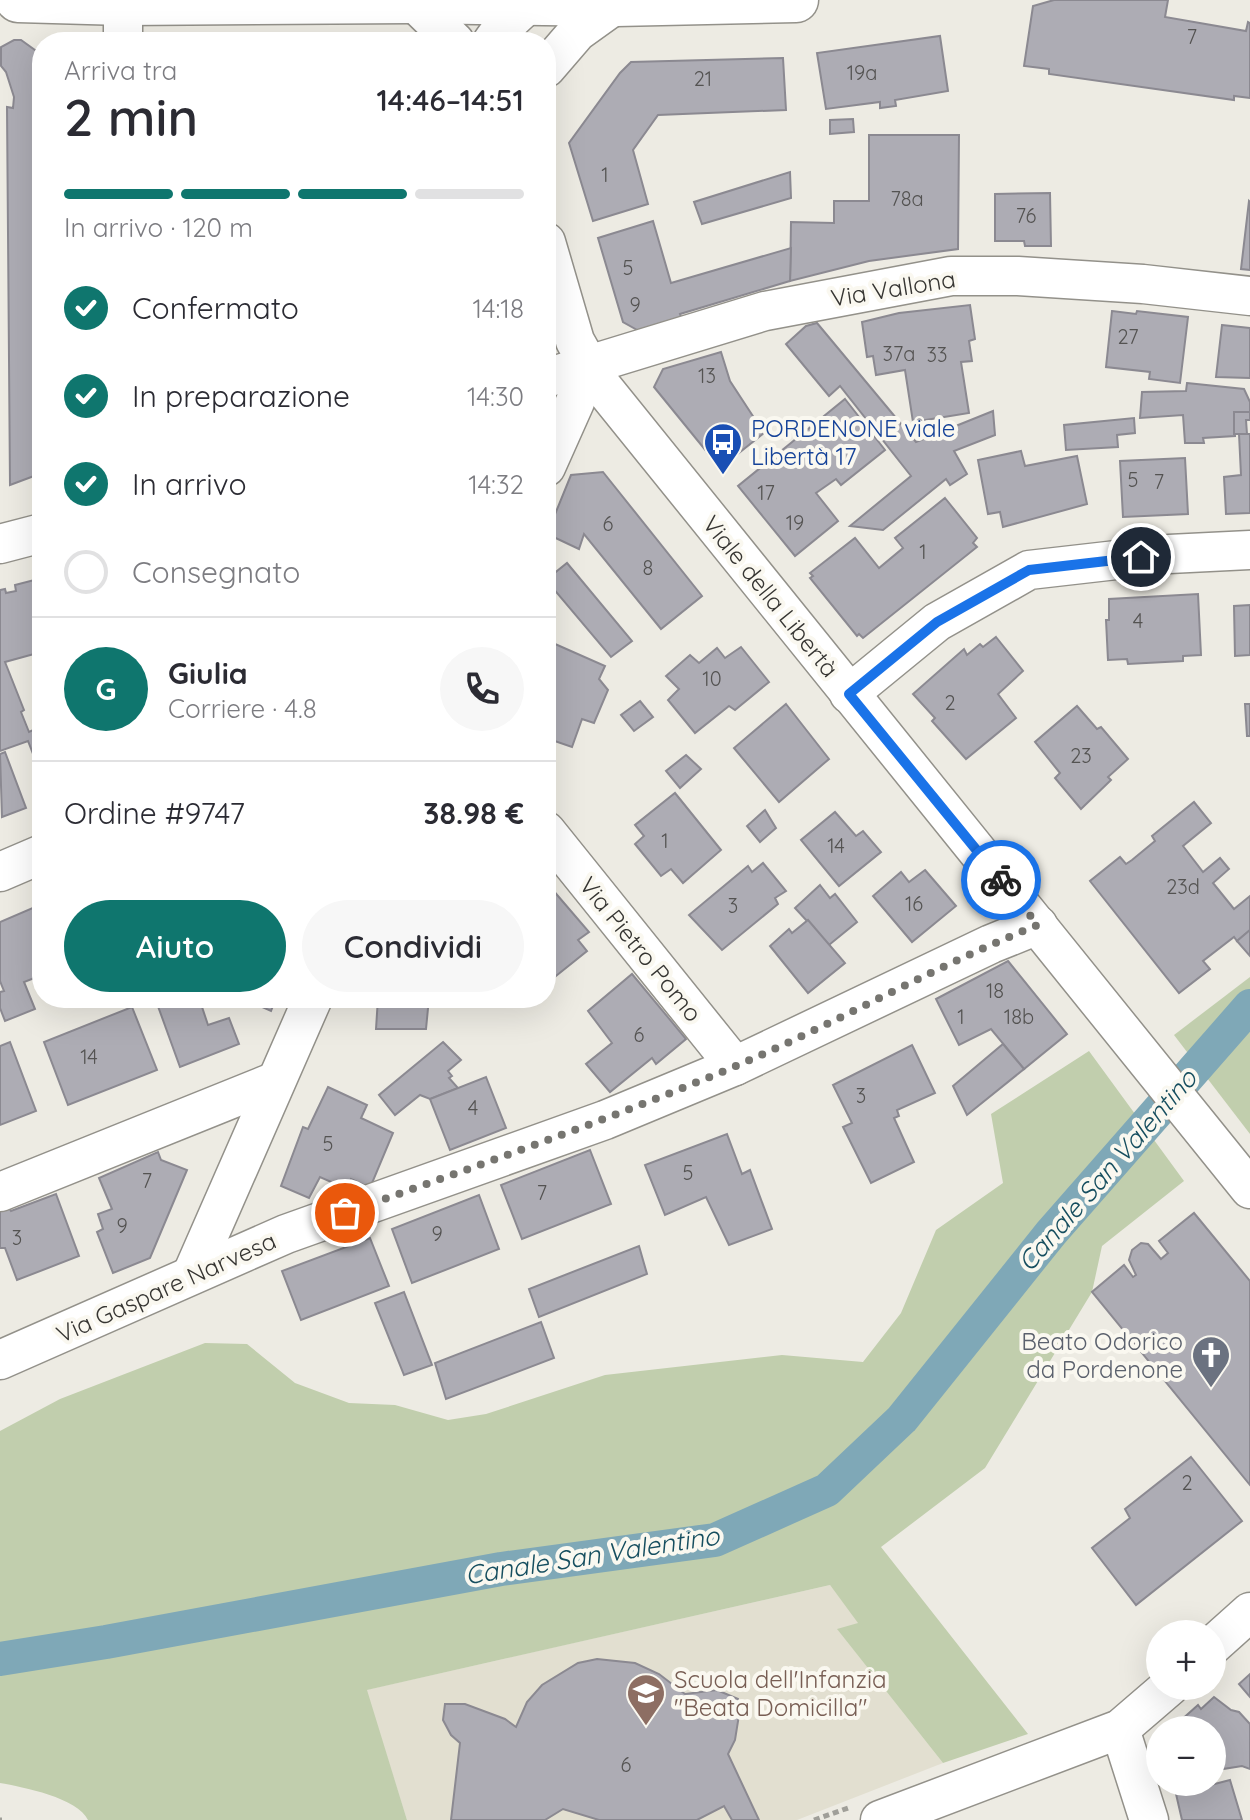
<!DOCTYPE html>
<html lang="it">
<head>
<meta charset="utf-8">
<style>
	:root { --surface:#fff; --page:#f7f7f7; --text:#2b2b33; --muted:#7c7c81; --line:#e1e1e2; --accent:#0f766e }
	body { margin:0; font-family:Quicksand,sans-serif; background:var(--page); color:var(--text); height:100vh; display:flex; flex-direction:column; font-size:30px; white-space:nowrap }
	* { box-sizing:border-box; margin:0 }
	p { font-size:26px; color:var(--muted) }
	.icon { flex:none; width:44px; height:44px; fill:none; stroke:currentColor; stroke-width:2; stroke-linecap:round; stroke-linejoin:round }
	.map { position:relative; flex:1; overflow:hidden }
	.details { position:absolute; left:32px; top:32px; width:524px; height:976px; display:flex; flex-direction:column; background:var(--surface); border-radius:32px; box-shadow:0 8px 32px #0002 }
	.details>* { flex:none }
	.fabs { position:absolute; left:1146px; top:1620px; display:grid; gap:16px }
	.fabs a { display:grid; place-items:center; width:80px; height:80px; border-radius:50%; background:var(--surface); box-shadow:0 8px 32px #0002; font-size:40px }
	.pin { position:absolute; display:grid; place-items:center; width:68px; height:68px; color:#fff; margin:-34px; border:4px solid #fff; border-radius:50%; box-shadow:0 2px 8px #0007 }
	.courier { position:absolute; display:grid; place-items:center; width:80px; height:80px; margin:-40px; border:6px solid #1a73e8; border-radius:50%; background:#fff; color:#222; box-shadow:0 2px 10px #0007 }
	.head em { font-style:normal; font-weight:600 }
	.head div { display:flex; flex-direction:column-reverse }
	.head { display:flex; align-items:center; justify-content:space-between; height:136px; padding:0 32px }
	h1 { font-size:52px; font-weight:600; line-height:60px }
	.bar { display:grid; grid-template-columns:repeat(4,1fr); gap:12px 8px; align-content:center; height:96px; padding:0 32px }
	.bar i { height:10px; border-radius:6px; background:var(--line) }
	.bar .active { background:var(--accent) }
	.bar p { grid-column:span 4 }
	.line { display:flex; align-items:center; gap:20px; padding:0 32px; border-top:2px solid var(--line) }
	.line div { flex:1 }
	.round { display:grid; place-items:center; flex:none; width:84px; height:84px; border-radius:42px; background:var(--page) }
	ol { padding:0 32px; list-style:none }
	li { display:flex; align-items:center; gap:24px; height:88px }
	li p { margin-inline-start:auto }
	li .icon { padding:8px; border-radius:50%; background:var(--accent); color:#fff; stroke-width:4 }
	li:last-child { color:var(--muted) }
	li i { width:44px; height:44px; border:4px solid var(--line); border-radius:50% }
	.cta { display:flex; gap:16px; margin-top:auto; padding:16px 32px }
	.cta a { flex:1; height:92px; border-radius:48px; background:var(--accent); color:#fff; font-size:32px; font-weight:600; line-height:92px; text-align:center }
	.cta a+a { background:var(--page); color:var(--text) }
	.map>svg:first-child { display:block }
</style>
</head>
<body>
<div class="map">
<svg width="1250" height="1820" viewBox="0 0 1250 1820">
	<rect width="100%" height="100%" fill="#edebe3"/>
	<polygon fill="#e2dfd0" points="830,1585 859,1623 838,1630 943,1763 797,1820 407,1820 366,1690"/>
	<g fill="#c1cead">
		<polygon points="1250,977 1250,1134 1174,1035"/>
		<path d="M1089 1051 1184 1181 1102 1246 1092 1292 985 1468 881 1547 1028 1734 943 1763 837 1629 858 1623 830 1585 367 1690 407 1820H88C78 1798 23 1787 0 1783V1431L60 1399 205 1343 247 1344 295 1383 349 1403 395 1405 448 1420 486 1414 605 1375 782 1355 863 1362 901 1313 936 1230 1003 1183 991 1114Z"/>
	</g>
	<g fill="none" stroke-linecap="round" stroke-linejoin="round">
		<polyline stroke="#7fa8b7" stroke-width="34" points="0,1659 106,1642 501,1569 715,1540 827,1490 902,1419 1051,1233 1250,1006"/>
	</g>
	<g fill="#adacb4" stroke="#8b8991" stroke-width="2">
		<polygon points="1054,0 1168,0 1165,17 1246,31 1248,22 1250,23 1250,98 1234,96 1234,100 1049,74 1049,69 1024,66 1033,6"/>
		<polygon points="940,36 948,91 895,100 896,106 880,108 880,102 826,109 817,53"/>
		<polygon points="14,40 21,40 35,50 42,50 42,473 10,485 7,107 13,108 14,97 6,72 1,66 1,47"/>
		<polygon points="783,58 786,110 658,115 633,150 648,204 593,221 569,143 620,73 631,62"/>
		<polygon points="853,119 854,132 830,134 830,120"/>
		<polygon points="869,135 959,135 958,249 869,261 790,281 791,222 834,223 834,201 869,201"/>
		<polygon points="790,172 791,198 702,224 694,202"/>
		<polygon points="1050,193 1051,246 1025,246 1024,241 995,241 995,194"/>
		<polygon points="1249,201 1250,202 1250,270 1241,269"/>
		<polygon points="653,221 671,283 791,248 790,281 680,314 681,317 639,331 623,322 598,238"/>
		<polygon points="970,305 975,339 969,341 972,361 961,362 969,413 913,422 905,370 876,375 873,356 867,357 862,322 899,313"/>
		<polygon points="1112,311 1136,314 1137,311 1188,317 1180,383 1149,379 1150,372 1106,367"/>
		<polygon points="817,323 916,442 993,411 995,435 954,451 967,474 950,485 946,479 883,530 850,526 911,476 840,386 829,396 786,344 806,326"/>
		<polygon points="1222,325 1250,328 1250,378 1216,377"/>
		<polygon points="721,352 730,381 764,433 720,468 654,387 663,369"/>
		<polygon points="1187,383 1244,389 1250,402 1250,412 1234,412 1235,436 1203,438 1204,443 1185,443 1183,415 1140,418 1142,392 1186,391"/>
		<polygon points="845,399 885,450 841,485 836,479 816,493 838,521 795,556 738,486"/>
		<polygon points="1234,412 1250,412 1250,420 1246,420 1247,434 1234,434"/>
		<polygon points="1134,418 1135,433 1117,435 1118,447 1066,450 1064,425"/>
		<polygon points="1239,434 1250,434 1250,513 1226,514 1224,477 1241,475"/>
		<polygon points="1021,451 1025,466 1077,456 1087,504 1003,527 1000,512 988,514 978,460"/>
		<polygon points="1185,458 1188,514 1123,517 1120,461"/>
		<polygon points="603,472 702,596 661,629 584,534 579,549 547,534 571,475"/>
		<polygon points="945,498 977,538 973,543 977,547 863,638 859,634 857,636 810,578 813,576 810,573 855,538 879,568 903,548 895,538"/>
		<polygon points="567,563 632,641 611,657 546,580"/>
		<polygon points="42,578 42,665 38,667 34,654 5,662 24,710 21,712 29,732 42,726 42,777 28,741 0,751 0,590 5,589 6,593 16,591 15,585"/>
		<polygon points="1198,594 1201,655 1183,656 1183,661 1128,664 1127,659 1108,660 1106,620 1109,620 1109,599"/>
		<polygon points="1250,605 1250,655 1235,656 1234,606"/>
		<polygon points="996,637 1023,671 998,694 1016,718 966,759 932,721 935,718 913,694 964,649 967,655 980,644 983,647"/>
		<polygon points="546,640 605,666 599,679 608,690 594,723 582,719 572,747 546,738"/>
		<polygon points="741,647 769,682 735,710 729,706 695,733 668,700 679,689 666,676 690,655 699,663 717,648 725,658"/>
		<polygon points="640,701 653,717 634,731 621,715"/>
		<polygon points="786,704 829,759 779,802 734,748"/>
		<polygon points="1245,704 1250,704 1250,736 1247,736"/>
		<polygon points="1077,706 1097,729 1101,727 1128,759 1108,777 1111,780 1081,809 1055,778 1060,773 1035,742"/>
		<polygon points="5,752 26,808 2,817 0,754"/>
		<polygon points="686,755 701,769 680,788 666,771"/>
		<polygon points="675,793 721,850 683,883 671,869 661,876 635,844 644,836 635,825"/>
		<polygon points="1194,802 1211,823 1183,846 1203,872 1220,858 1229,869 1213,883 1234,909 1250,896 1250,930 1237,941 1234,937 1203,961 1210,969 1179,993 1090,881 1120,857 1126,864 1132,860 1155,841 1152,836"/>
		<polygon points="765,810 776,828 760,842 747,826"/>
		<polygon points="835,812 856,836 863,831 881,852 839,886 801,840"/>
		<polygon points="763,863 786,891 775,898 778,904 722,950 689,915 748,866 752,872"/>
		<polygon points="925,870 956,906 912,942 873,896 901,872 909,882"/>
		<polygon points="820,885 830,898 835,894 857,922 829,945 795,908"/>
		<polygon points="552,889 589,932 578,940 587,951 546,984 546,894"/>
		<polygon points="42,904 42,975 24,982 35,1009 5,1021 0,1008 0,992 4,991 0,981 0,922"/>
		<polygon points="808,920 845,963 808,993 770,946 789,929 792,933"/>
		<polygon points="1250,930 1250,956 1237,941"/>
		<polygon points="1008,961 1067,1034 1024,1069 991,1029 959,1045 936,999"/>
		<polygon points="632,974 686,1039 656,1064 652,1058 610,1092 586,1064 612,1043 588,1011"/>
		<polygon points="155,998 199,998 208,1025 229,1018 239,1044 180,1067"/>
		<polygon points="242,998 276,998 271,1011"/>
		<polygon points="378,998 429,998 426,1029 376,1029"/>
		<polygon points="132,1007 157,1070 68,1105 44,1042"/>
		<polygon points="10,1042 36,1111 0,1125 0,1046"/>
		<polygon points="443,1042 461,1060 448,1071 452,1076 449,1078 458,1088 430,1099 420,1095 395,1115 379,1095"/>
		<polygon points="1003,1044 1024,1069 967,1115 953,1086"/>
		<polygon points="912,1045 935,1093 897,1110 899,1116 894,1118 914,1162 871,1183 843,1127 852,1123 833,1085"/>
		<polygon points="486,1077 506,1128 450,1150 430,1099"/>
		<polygon points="328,1087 367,1105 361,1118 393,1133 370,1188 351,1179 347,1189 320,1177 309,1198 281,1186 303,1127 308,1129"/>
		<polygon points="727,1134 742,1174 750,1170 772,1229 729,1245 706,1197 665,1215 645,1165"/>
		<polygon points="590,1150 611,1204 522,1239 501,1185"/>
		<polygon points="158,1152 161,1160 187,1170 150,1258 113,1273 97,1232 103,1229 98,1214 112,1209 99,1178"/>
		<polygon points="56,1194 79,1256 17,1280 5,1248 0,1248 0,1207 7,1204 11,1211"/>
		<polygon points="479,1195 499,1249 412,1283 392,1229"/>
		<polygon points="1194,1213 1250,1281 1250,1485 1092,1292 1124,1265 1133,1277 1136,1275 1129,1260 1132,1250 1141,1243 1148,1244 1161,1259 1168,1253 1159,1241"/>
		<polygon points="370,1238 389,1286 301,1320 282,1271"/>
		<polygon points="639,1246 647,1274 539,1317 529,1289"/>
		<polygon points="404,1292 432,1365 404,1375 375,1303"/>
		<polygon points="541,1322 554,1358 446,1399 435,1363"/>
		<polygon points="1191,1457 1242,1521 1136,1605 1092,1548 1130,1518 1125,1509"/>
		<polygon points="597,1659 635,1663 659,1674 685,1694 717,1690 738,1699 739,1715 735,1740 728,1754 759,1820 732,1820 724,1806 697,1820 599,1820 563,1809 545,1820 451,1820 460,1743 451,1735 443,1720 445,1704 465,1704 505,1719 516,1727 527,1702 542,1685 578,1663"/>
		<polygon points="1250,1674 1250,1697 1239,1684"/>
		<polygon points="1214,1697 1231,1710 1239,1712 1250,1724 1250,1769 1242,1766 1223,1769 1221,1757 1212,1758 1212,1730 1170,1730 1198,1705 1201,1709"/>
		<polygon points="1230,1780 1242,1820 1182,1820 1176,1794"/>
	</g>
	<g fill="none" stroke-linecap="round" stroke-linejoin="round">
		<defs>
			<g id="minor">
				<polyline points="412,0 455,42"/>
				<polyline points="123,3 123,42"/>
				<polyline points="492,42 502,28 532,0"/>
				<polyline points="546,68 577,32 616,4"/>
				<polyline points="546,242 575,341 597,380 1250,1189"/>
				<polyline points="546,378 765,311 951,276 1018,276 1143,284 1250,296"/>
				<polyline points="546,467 575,402 587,366"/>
				<polyline points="0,544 42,533"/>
				<polyline points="849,694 937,622 1029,570 1169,554 1250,550"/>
				<polyline points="546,831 735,1066"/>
				<polyline points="0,872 42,854"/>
				<polyline points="0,1192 276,1081"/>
				<polyline points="192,1274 313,998"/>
				<polyline points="0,1360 286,1234 605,1120 735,1066 991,944 1038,925"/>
				<polyline points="1212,1646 1250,1612"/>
				<polyline points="1120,1729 1149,1820"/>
				<polyline points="880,1820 1120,1729 1170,1686"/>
			</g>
			<polyline id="major" points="18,0 123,3 412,1 616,4 796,0"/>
		</defs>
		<use href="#minor" stroke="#93918a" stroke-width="41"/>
		<use href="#major" stroke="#93918a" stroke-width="47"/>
		<g stroke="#a09f99" stroke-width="5" stroke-dasharray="6 4" stroke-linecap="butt">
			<polyline points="0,1820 2,1820"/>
			<polyline points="814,1820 848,1808"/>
		</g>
		<use href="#minor" stroke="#fff" stroke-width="38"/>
		<use href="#major" stroke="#fff" stroke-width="44"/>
	</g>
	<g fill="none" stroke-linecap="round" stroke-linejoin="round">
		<path stroke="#767570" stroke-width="8" stroke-dasharray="0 14.4" d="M345 1213C477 1166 608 1120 736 1066 839 1022 935 966 1038 925L1001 880"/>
		<polyline stroke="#1a73e8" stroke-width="10" points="1001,880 849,694 937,622 1029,570 1141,557"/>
	</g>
	<defs>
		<symbol id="bus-pin" viewBox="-11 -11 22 30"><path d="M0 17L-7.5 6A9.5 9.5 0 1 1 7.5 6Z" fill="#1a4fb4" stroke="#faf8f0"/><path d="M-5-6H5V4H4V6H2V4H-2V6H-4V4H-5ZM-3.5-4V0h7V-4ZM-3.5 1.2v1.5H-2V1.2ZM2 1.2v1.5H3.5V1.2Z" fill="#fff"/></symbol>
		<symbol id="church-pin" viewBox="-11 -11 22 30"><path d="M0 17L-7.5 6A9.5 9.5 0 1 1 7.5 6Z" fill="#6b7280" stroke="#faf8f0"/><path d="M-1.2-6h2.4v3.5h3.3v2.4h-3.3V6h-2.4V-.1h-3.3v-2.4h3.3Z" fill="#fff"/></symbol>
		<symbol id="school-pin" viewBox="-11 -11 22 30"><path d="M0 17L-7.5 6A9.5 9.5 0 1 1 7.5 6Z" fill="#8d6e63" stroke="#faf8f0"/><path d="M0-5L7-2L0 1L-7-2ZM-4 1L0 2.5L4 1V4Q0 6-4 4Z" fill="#fff"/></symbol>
	</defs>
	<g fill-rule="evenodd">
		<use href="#bus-pin" x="701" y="420" width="44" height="60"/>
		<use href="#church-pin" x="1189" y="1333" width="44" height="60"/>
		<use href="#school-pin" x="624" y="1671" width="44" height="60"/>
	</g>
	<g text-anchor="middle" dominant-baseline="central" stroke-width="8" stroke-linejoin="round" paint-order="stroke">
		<g font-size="20" fill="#545352">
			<text x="1192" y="36">7</text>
			<text x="862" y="72">19a</text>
			<text x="703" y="78">21</text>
			<text x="605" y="174">1</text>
			<text x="907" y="198">78a</text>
			<text x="1026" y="215">76</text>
			<text x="628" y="267">5</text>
			<text x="635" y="304">9</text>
			<text x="1128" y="336">27</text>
			<text x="899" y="353">37a</text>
			<text x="937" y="354">33</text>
			<text x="707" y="375">13</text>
			<text x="1133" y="479">5</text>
			<text x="1159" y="481">7</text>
			<text x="766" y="492">17</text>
			<text x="795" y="522">19</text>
			<text x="608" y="523">6</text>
			<text x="923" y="551">1</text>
			<text x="648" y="567">8</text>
			<text x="1138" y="620">4</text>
			<text x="712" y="678">10</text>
			<text x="950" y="702">2</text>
			<text x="1081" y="755">23</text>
			<text x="665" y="840">1</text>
			<text x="836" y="845">14</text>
			<text x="1183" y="886">23d</text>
			<text x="914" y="903">16</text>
			<text x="733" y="905">3</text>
			<text x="995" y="990">18</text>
			<text x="961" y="1016">1</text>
			<text x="1019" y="1016">18b</text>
			<text x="639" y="1034">6</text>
			<text x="89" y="1056">14</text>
			<text x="861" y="1095">3</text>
			<text x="473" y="1107">4</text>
			<text x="328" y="1143">5</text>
			<text x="688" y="1172">5</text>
			<text x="147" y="1180">7</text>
			<text x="542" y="1192">7</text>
			<text x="122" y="1225">9</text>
			<text x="437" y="1233">9</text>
			<text x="17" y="1237">3</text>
			<text x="1187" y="1482">2</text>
			<text x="626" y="1764">6</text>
		</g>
		<g font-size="24" fill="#363532" stroke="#faf8f0">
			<text transform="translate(893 288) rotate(-9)">Via Vallona</text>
			<text transform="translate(771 596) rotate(51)">Viale della Libertà</text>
			<text transform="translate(641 949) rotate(51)">Via Pietro Pomo</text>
			<text transform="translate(166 1287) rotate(-24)">Via Gaspare Narvesa</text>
		</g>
		<g font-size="24" fill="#164399" stroke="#faf8f0" text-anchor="start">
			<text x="751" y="428">PORDENONE viale<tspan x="751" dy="28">Libertà 17</tspan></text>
		</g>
		<g font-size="24" fill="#5b616d" stroke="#faf8f0" text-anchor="end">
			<text x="1183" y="1341">Beato Odorico<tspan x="1183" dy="28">da Pordenone</tspan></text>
		</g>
		<g font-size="24" fill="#785e54" stroke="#faf8f0" text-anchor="start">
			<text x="674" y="1679">Scuola dell'Infanzia<tspan x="674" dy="28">"Beata Domicilla"</tspan></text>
		</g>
		<g font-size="26" font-style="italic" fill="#164e5f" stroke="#faf8f0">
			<text transform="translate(1107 1170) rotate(-49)">Canale San Valentino</text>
			<text transform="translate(592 1555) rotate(-9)">Canale San Valentino</text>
		</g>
	</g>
</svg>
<div class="fabs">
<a>+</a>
<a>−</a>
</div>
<div class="pin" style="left:345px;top:1213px;background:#ea580c"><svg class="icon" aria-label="bag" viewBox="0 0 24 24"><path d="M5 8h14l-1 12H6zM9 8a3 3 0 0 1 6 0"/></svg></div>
<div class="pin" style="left:1141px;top:557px;background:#1f2937"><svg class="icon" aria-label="home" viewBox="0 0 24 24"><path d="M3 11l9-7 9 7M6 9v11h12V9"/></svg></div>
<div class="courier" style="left:1001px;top:880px"><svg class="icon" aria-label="bike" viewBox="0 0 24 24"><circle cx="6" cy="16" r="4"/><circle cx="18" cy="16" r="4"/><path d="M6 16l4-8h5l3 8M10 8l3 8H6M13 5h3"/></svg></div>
<section class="details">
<div class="head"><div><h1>2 min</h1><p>Arriva tra</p></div><em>14:46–14:51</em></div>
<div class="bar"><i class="active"></i><i class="active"></i><i class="active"></i><i></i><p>In arrivo · 120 m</p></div>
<ol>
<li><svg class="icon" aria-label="check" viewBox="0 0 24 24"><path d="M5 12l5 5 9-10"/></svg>Confermato<p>14:18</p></li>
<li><svg class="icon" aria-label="check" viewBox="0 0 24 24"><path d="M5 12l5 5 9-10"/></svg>In preparazione<p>14:30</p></li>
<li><svg class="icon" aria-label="check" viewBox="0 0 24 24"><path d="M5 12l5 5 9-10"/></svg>In arrivo<p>14:32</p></li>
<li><i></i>Consegnato</li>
</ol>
<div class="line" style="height:144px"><b class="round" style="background:var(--accent);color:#fff">G</b><div><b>Giulia</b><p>Corriere · 4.8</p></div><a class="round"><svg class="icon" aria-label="phone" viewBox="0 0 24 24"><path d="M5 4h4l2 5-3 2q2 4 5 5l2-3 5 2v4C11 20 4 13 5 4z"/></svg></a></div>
<div class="line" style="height:104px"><div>Ordine #9747</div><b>38.98 €</b></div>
<div class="cta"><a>Aiuto</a><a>Condividi</a></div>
</section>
</div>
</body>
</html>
